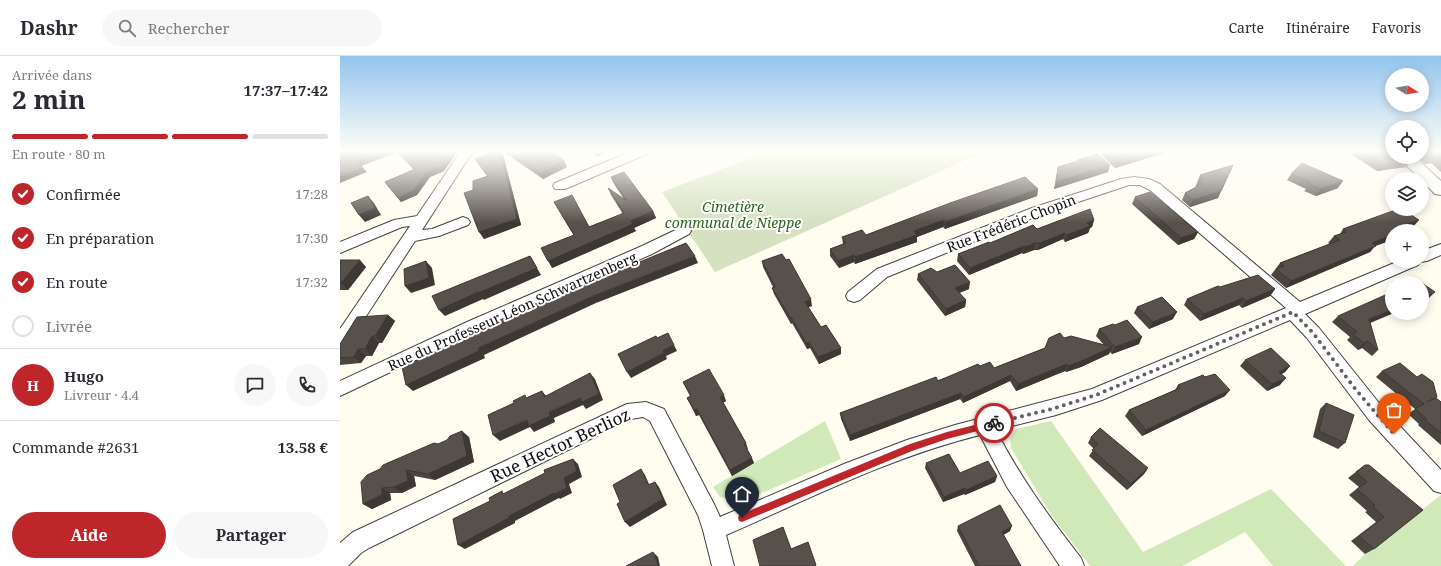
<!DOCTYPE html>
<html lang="fr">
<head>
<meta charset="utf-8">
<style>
	:root { --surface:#fff; --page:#f7f7f7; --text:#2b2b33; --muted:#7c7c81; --line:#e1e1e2; --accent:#be2629 }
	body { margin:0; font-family:"Noto Serif",serif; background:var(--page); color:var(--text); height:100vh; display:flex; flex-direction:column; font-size:15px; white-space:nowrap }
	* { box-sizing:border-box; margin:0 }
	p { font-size:13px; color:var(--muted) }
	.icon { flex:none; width:22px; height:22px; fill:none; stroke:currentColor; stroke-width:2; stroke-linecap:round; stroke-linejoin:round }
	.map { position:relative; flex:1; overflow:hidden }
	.sheet { display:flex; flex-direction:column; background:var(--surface); width:340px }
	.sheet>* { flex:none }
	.needle { width:26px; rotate:101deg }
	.controls { position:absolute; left:1045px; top:12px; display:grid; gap:8px }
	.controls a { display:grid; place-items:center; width:44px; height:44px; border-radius:50%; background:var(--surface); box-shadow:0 2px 10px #0003; font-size:20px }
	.pin { position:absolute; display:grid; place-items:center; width:34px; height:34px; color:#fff; margin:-41px -17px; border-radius:50% 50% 50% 0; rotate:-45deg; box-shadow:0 0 4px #0007 }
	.pin .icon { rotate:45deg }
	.courier { position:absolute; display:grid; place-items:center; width:40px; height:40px; margin:-20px; border:3px solid #be2629; border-radius:50%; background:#fff; color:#222; box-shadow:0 1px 5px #0007 }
	.headline em { font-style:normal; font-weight:700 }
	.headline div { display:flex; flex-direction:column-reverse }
	.headline { display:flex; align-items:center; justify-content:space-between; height:68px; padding:0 12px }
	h1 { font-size:26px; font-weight:700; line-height:30px }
	.bar { display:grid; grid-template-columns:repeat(4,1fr); gap:6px 4px; align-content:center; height:48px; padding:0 12px }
	.bar i { height:5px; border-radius:3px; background:var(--line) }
	.bar .active { background:var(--accent) }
	.bar p { grid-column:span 4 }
	.line { display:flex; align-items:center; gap:10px; padding:0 12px; border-top:1px solid var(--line) }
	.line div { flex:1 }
	.round { display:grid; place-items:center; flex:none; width:42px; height:42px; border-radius:21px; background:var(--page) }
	ol { padding:0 12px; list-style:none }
	li { display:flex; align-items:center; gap:12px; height:44px }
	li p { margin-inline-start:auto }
	li .icon { padding:4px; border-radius:50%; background:var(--accent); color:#fff; stroke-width:4 }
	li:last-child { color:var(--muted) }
	li i { width:22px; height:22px; border:2px solid var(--line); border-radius:50% }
	.primary-button { display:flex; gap:8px; margin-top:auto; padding:8px 12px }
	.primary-button a { flex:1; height:46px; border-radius:24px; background:var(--accent); color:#fff; font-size:16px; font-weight:700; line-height:46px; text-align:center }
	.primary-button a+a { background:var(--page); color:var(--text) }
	header { display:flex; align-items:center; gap:24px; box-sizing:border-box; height:56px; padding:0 20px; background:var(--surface); border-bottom:1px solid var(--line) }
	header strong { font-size:19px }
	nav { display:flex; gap:22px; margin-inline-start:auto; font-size:14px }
	.search { width:280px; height:36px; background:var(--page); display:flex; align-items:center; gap:10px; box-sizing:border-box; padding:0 14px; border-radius:22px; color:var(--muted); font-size:15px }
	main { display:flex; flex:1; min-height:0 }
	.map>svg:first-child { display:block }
</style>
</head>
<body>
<header>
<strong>Dashr</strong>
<div class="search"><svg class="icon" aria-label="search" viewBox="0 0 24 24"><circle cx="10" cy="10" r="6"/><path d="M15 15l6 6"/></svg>Rechercher</div>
<nav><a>Carte</a><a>Itinéraire</a><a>Favoris</a></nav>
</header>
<main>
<section class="sheet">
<div class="headline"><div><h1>2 min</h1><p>Arrivée dans</p></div><em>17:37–17:42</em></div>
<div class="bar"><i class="active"></i><i class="active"></i><i class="active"></i><i></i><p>En route · 80 m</p></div>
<ol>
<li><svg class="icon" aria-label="check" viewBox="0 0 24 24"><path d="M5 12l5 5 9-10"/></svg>Confirmée<p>17:28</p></li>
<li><svg class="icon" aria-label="check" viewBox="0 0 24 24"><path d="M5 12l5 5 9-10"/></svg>En préparation<p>17:30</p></li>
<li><svg class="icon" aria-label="check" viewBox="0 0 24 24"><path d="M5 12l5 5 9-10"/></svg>En route<p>17:32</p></li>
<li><i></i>Livrée</li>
</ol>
<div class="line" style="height:72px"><b class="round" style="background:var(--accent);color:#fff">H</b><div><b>Hugo</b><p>Livreur · 4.4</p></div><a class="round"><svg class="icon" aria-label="chat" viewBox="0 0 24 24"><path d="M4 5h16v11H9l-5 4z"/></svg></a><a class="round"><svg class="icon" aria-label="phone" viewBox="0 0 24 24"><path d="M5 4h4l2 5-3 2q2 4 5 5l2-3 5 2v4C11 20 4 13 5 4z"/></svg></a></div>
<div class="line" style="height:52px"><div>Commande #2631</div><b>13.58 €</b></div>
<div class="primary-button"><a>Aide</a><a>Partager</a></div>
</section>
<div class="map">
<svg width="1101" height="510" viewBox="0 0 1101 510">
	<rect width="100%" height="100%" fill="#fffcf0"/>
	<g fill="#d1e9b9">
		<polygon points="485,365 501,403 403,445 380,441 373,431"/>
		<polygon points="711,365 803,496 931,433 1006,510 933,510 905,476 842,510 750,510 712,460 671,392 670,382 676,373"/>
		<polygon points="1101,439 1101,510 1013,510 1025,498"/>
	</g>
	<polygon fill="#d5e1c1" points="429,95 646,95 375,216 322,136"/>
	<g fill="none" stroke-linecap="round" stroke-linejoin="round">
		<defs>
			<g id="minor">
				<polygon points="121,95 133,95 82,174 92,173 123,161 128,163 130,166 128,169 99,180 75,185 6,291 0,293 0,273 70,170 62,171 0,197 0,186 54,164 77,160"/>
				<polygon points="292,95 309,95 307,98 225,133 215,133 213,130 215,127"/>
				<path d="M794 121 809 123 820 128 960 246 1059 205H1082V195L1101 188V199L1087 205 1080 206 1078 209 965 258 979 272 1043 352 1101 414V437L1094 435 1029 364 967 282 950 264 762 344 716 359 656 374C679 420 710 462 741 502L744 510H720L667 431 640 379C551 401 469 443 386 479L394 510H372L363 474 358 459 310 365 303 361 291 363 29 492 21 497 8 510H0V487L13 476 287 348 306 346 324 353 374 448 380 461 504 408 567 384 615 369 752 333 946 252 810 134 800 129H789L702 158 547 221 520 244 514 246 508 244 506 240 508 236 537 213 692 152 781 123Z"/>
				<polygon points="344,170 349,172 351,175 349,178 312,198 139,274 0,340 0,325 127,266 302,190"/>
			</g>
			<polygon id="tertiary" points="1058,101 1075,101 1101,125 1101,139 1095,138"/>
		</defs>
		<use href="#minor" stroke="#414141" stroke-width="2"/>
		<use href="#tertiary" stroke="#414141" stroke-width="2"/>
		<use href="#minor" fill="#fff" fill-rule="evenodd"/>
		<use href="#tertiary" fill="#fff" fill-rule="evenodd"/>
	</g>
	<g fill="#4b4540">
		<polygon points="0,95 118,95 104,115 90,121 77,139 61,146 45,126 74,114 57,96 21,110 27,116"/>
		<polygon points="147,95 210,95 224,104 227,111 203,123 162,95 181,169 144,183 133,134 147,120 139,109 135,103 148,98"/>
		<polygon points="252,95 271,95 259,100 255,100"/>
		<polygon points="764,95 831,95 775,112 762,100"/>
		<polygon points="1011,95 1052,95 1071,105 1066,111 1037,115 1009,97"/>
		<polygon points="1082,95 1101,95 1101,116 1091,107 1085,108 1077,101 1082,101"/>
		<polygon points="737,104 768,116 714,133 718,111 736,106"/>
		<polygon points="893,109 878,142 850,151 842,144 845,137 855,132 860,119"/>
		<polygon points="951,118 998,132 976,140 964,135 966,133 947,124"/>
		<polygon points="271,121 313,155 316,162 294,172 296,175 285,180 212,212 234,179 214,146 249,171 283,158 271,139 268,132 284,143 274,128"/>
		<polygon points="698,133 697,140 610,171 605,173 603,171 577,181 577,186 515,208 514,206 499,212 490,200 490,193 503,188 502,181 526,179"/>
		<polygon points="795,141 858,176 854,183 838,189 792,148"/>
		<polygon points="754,164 752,171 750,172 748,177 725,186 723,183 698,194 694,194 683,198 682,197 629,219 617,205 618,198 697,173"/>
		<polygon points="1073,171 1069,172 1067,175 1052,175 1052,184 1035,190 1030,196 946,232 931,219 940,207 990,188 988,187 994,180 1000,178 1003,173"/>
		<polygon points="0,204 26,211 8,234 0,234"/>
		<polygon points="422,205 472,250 468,251 481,271 501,298 479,308 470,292 467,293 452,267 451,268 434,238 432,232 433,231 423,211"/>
		<polygon points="597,216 629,233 619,237 626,244 625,251 605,260 577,224 578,218"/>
		<polygon points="880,231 935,233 930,240 902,252 899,249 860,265 844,249 847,243"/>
		<polygon points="797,251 833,263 809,273 794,257"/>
		<polygon points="48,259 55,265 42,287 39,287 32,300 26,300 21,307 0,309 0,288"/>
		<polygon points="998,260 1030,267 1038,294 1032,300 1022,292 1018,294 1007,284 1010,281 992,266"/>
		<polygon points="759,273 799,288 772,298 770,296 769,298 741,311 726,316 725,315 676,335 670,325 623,347 620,343 510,385 501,363 500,357 640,310 654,312 705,292 724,282 764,289 756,280"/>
		<polygon points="905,304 950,310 945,316 941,318 940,329 927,335 900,310"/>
		<polygon points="1042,315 1101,346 1101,389 1078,369 1079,368 1068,358 1075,353 1036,321"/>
		<polygon points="865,321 885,340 802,380 785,360 789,354 835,334 838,329"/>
		<polygon points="343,326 386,345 383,347 406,387 408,393 407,393 414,407 392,420 359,359 356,360 347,342 350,340"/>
		<polygon points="986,347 1005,387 998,393 973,381 980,353"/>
		<polygon points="129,381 134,406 95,424 74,420 76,430 62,437 50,437 51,444 32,453 23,448 40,413 98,388"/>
		<polygon points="751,381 808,412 804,418 787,434 749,400 754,393 748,387"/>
		<polygon points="586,407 620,417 657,420 655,426 625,439 624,438 603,446 585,412"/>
		<polygon points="1025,409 1083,454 1034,493 1025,498 1011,485 1036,466 1025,456 1027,455 1009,439 1019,431 1008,422"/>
		<polygon points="618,470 670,475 663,479 681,510 635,510 617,475"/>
	</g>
	<g fill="#3d3834">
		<polygon points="43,95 56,95 57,96 21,110 17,105"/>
		<polygon points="111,95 118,95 104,115 90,121 77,139 61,146 58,142"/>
		<polygon points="160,95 162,95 181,169 144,183 139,176"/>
		<polygon points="258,95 271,95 259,100"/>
		<polygon points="810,95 831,95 775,112 778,105"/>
		<polygon points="1096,101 1091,107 1085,108 1090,102"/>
		<polygon points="224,104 227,111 203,123 200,117"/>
		<polygon points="1071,105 1066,111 1037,115 1042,109"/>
		<polygon points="770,109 768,116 714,133 716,126"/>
		<polygon points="23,112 27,116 0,127 0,120"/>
		<polygon points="1003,125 998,132 976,140 980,133"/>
		<polygon points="698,133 697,140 605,173 606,166"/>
		<polygon points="881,135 878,142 850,151 853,144"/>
		<polygon points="28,140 34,147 41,159 25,166 19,159"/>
		<polygon points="313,155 316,162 294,172 296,175 285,180 212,212 208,205 291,165"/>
		<polygon points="604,164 603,171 577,181 577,186 515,208 515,201 574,175"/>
		<polygon points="754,164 752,171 750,172 748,177 725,186 727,179 747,167"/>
		<polygon points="1079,164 1073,171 1061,175 1064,169"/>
		<polygon points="858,176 854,183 838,189 841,182"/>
		<polygon points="725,177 723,183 698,194 700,187"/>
		<polygon points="1052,179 1052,184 1035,190 1030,196 946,232 951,225 1032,187"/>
		<polygon points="695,187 694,194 683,198 685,191"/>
		<polygon points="684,190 682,197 629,219 630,212"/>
		<polygon points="514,199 514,206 499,212 498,205"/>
		<polygon points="190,200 201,219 144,244 143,243 105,260 99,254"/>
		<polygon points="355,200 358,207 256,247 144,299 145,302 73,335 66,329 138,292 253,240"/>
		<polygon points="20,204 26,211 8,234 1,227"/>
		<polygon points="86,205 92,212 95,229 71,237 65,230"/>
		<polygon points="630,226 629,233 614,239 615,232"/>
		<polygon points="935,233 930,240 902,252 906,245"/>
		<polygon points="1095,236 1088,243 1082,246 1082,242"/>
		<polygon points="903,242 899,249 860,265 864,258"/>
		<polygon points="471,243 472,250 466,252 465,246"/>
		<polygon points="626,244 625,251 605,260 606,253"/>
		<polygon points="1052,254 1052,257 1054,257 1023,270 1029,263"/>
		<polygon points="837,256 833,263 809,273 813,266"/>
		<polygon points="48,259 55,265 42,287 35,280"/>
		<polygon points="450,261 451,261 452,267 451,268"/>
		<polygon points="32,280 39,287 32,300 25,293"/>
		<polygon points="802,281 799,288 772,298 775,291"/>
		<polygon points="1028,285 1022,292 1018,294 1024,287"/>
		<polygon points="469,286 470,292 467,293 466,287"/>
		<polygon points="334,289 337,295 326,300 327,303 291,322 287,316 323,294"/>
		<polygon points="772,291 769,298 741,311 726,316 728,310"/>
		<polygon points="501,292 501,298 479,308 478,301"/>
		<polygon points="18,293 26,300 21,307 14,301"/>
		<polygon points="727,308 725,315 676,335 678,328"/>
		<polygon points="950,310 945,316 934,323 939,316"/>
		<polygon points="250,317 255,323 263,344 246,353 243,349 214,362 215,366 194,376 190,371 160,385 153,379 187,364 209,356 240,342"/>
		<polygon points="671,319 670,325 623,347 624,341"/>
		<polygon points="946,322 940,329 927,335 932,328"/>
		<polygon points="890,334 885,340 802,380 806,374"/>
		<polygon points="202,335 207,341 204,341"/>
		<polygon points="621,337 620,343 510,385 510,379"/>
		<polygon points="384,339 386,345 382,347 380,341"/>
		<polygon points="357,353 359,359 356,360 354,354"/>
		<polygon points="122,375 129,381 134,406 95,424 88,418"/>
		<polygon points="412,402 414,407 392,420 390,414"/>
		<polygon points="233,403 238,408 242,421 229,428 232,437 220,443 219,442 175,465 175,467 125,493 118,489 169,460 224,422"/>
		<polygon points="808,412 804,418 787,434 791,428"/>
		<polygon points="301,413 305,419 312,435 308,429"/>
		<polygon points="66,414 74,420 76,430 62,437 54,431"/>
		<polygon points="657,420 655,426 625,439 626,434"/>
		<polygon points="315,426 319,431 327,449 290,471 285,466"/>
		<polygon points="42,432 50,437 51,444 32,453 23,448"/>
		<polygon points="625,432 624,438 603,446 604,441"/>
		<polygon points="672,470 670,475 660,481 662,476"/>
		<polygon points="313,496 318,501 320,510 318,510"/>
	</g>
	<g fill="#57504b" stroke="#3d3834">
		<polygon points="0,95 43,95 17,105 23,112 0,120"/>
		<polygon points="57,95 111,95 101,110 86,117 74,134 58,142 45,126 75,113"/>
		<polygon points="147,95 160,95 177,163 139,176 124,137 133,134 133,125 148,120 135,103 148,98"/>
		<polygon points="168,95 210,95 224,104 200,117"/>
		<polygon points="766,95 810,95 778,105"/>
		<polygon points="1020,95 1052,95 1052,101 1067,101 1071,105 1042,109"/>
		<polygon points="1082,95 1101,95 1101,105 1096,101 1090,102"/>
		<polygon points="757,98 770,109 716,126 718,111 738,105 737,104"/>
		<polygon points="962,107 1003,125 980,133 969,128 970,126 951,118"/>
		<polygon points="893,109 881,135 853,144 845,137 862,128 858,125 864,123 860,119"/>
		<polygon points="284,116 313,155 291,165 293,168 282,173 208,205 201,192 234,179 214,146 232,139 249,171 284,157 268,132 287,145 271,121"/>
		<polygon points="685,121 698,133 611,164 606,166 604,164 574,175 577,179 515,201 514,199 498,205 490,193 506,187 502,181 522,174 526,179 610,147"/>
		<polygon points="810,136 858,176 841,182 795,141"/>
		<polygon points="28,140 35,152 19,159 11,147"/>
		<polygon points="750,153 754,164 747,167 750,170 727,179 725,177 700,187 695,187 685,191 684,190 630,212 618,198 649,186 650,187 693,169 697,173"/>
		<polygon points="1058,153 1062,153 1079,164 1064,169 1069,172 1062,175 1052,175 1052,179 1032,187 1036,190 951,225 936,213 944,210 940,207 1000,184 994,180 1006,176 1003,173"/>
		<polygon points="346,187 355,200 253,240 138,292 139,295 66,329 62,311 146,273 145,271 186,252 279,212 280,214"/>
		<polygon points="442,198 446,204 449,203 471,243 465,246 481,271 486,269 501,292 478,301 469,286 466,287 451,261 450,261 432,232 435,231 422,205"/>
		<polygon points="190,200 197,212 138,237 138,236 99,254 92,240"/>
		<polygon points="0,204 20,204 1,227 0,227"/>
		<polygon points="86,205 89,222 65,230 64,213"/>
		<polygon points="615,209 630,226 615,232 626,244 606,253 578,218 591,212 597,216"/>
		<polygon points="918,219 935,233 906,245 903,242 864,258 847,243 878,230 880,231"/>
		<polygon points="1078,225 1082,227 1073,227"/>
		<polygon points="1082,227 1095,236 1082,242"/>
		<polygon points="1052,236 1052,254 1029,263 1038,294 1028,285 1024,287 1013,278 1017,276 998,260"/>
		<polygon points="822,241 837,256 813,266 797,251"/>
		<polygon points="48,259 35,280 32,280 25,293 18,293 14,301 0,302 0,288 17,261"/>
		<polygon points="787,264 802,281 775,291 759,273 773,268 775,269"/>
		<polygon points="328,277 334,289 323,294 324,297 287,316 278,298 316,280 317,282"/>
		<polygon points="720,277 724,282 731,280 772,291 744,304 728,310 727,308 678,328 671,319 624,341 621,337 510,379 500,357 596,321 598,325 638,308 640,310 650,306 654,312 705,292 709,282"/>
		<polygon points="931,292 950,310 939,316 946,322 932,328 905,304"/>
		<polygon points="1060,307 1077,321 1082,318 1093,326 1097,341 1087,346 1096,342 1101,346 1101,377 1085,364 1087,363 1075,353 1084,348 1042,315"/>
		<polygon points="369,313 384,339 380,341 406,387 404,388 412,402 390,414 357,353 354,354 347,342 351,340 343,326"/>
		<polygon points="250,317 259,338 242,346 240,342 209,356 210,360 189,370 187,364 153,379 148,359 174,347 173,345 185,339 186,342 202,335 204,341"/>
		<polygon points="875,318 890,334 806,374 789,354 840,332 838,329 863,319 865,321"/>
		<polygon points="986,347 1014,359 1005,387 979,375"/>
		<polygon points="760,372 808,412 791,428 752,394 758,388 751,381"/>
		<polygon points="122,375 127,400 88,418 66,414 68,425 54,431 42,432 42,439 23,448 21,426 27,419 40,413 43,409 94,387 98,388 107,384 110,380"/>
		<polygon points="609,398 620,417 648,405 657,420 626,434 625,432 604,441 586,407"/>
		<polygon points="233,403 237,415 224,422 227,432 215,438 214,437 169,460 169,462 118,489 113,463 150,445 149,442 162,435 163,438 205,417 204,414"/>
		<polygon points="1025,409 1029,409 1083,454 1034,493 1019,480 1044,461 1033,451 1035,449 1017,433 1027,426 1016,416"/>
		<polygon points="301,413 308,429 315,426 323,443 285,466 277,448 280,446 273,429"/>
		<polygon points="660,449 672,470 662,476 681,510 639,510 618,470"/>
		<polygon points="443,471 451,493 468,486 476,509 475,510 420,510 413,484"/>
		<polygon points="313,496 318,510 286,510"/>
	</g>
	<linearGradient id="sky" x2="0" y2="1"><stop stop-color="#93c4ee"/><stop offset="0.57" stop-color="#fffef8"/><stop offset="1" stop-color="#fffef8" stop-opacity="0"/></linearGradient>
	<rect width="1101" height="167" fill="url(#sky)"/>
	<polygon fill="#be2629" points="654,364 658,367 657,370 607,383 572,395 402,466 399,465 398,462 399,459 570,388 607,376"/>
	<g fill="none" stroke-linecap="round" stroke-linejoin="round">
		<polyline stroke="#62615d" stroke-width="4" stroke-dasharray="0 7.2" points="654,367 712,353 756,339 953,256 973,277 1016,334 1054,378"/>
	</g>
	<g text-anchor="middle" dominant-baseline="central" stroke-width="4" stroke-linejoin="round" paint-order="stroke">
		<g font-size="14" font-style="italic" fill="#2b661e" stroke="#fff">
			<text x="393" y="150">Cimetière<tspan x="393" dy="16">communal de Nieppe</tspan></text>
		</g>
		<g font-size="14" fill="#0e0e0e" stroke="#fff">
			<text transform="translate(671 167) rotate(-21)">Rue Frédéric Chopin</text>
			<text transform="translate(172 255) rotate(-24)">Rue du Professeur Léon Schwartzenberg</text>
		</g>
		<g font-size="17" fill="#0e0e0e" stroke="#fff">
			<text transform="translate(220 389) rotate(-25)">Rue Hector Berlioz</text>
		</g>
	</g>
</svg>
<div class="controls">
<a><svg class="needle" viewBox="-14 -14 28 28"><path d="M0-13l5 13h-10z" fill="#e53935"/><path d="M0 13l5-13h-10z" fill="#7c7c81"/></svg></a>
<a><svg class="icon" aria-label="locate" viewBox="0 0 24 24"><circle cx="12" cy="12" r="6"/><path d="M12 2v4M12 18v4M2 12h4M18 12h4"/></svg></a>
<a><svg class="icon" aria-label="layers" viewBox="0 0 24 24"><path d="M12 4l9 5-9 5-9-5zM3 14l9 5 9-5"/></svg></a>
<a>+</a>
<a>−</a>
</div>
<div class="pin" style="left:1054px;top:378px;background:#ea580c"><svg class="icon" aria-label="bag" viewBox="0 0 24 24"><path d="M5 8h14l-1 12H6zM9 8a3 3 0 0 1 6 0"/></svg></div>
<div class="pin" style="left:402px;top:462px;background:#1f2937"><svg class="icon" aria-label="home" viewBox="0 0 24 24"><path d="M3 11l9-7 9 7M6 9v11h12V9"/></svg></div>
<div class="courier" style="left:654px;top:367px"><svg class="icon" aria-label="bike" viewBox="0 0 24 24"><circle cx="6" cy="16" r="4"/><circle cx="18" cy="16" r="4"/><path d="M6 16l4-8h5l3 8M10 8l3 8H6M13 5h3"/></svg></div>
</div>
</main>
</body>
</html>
